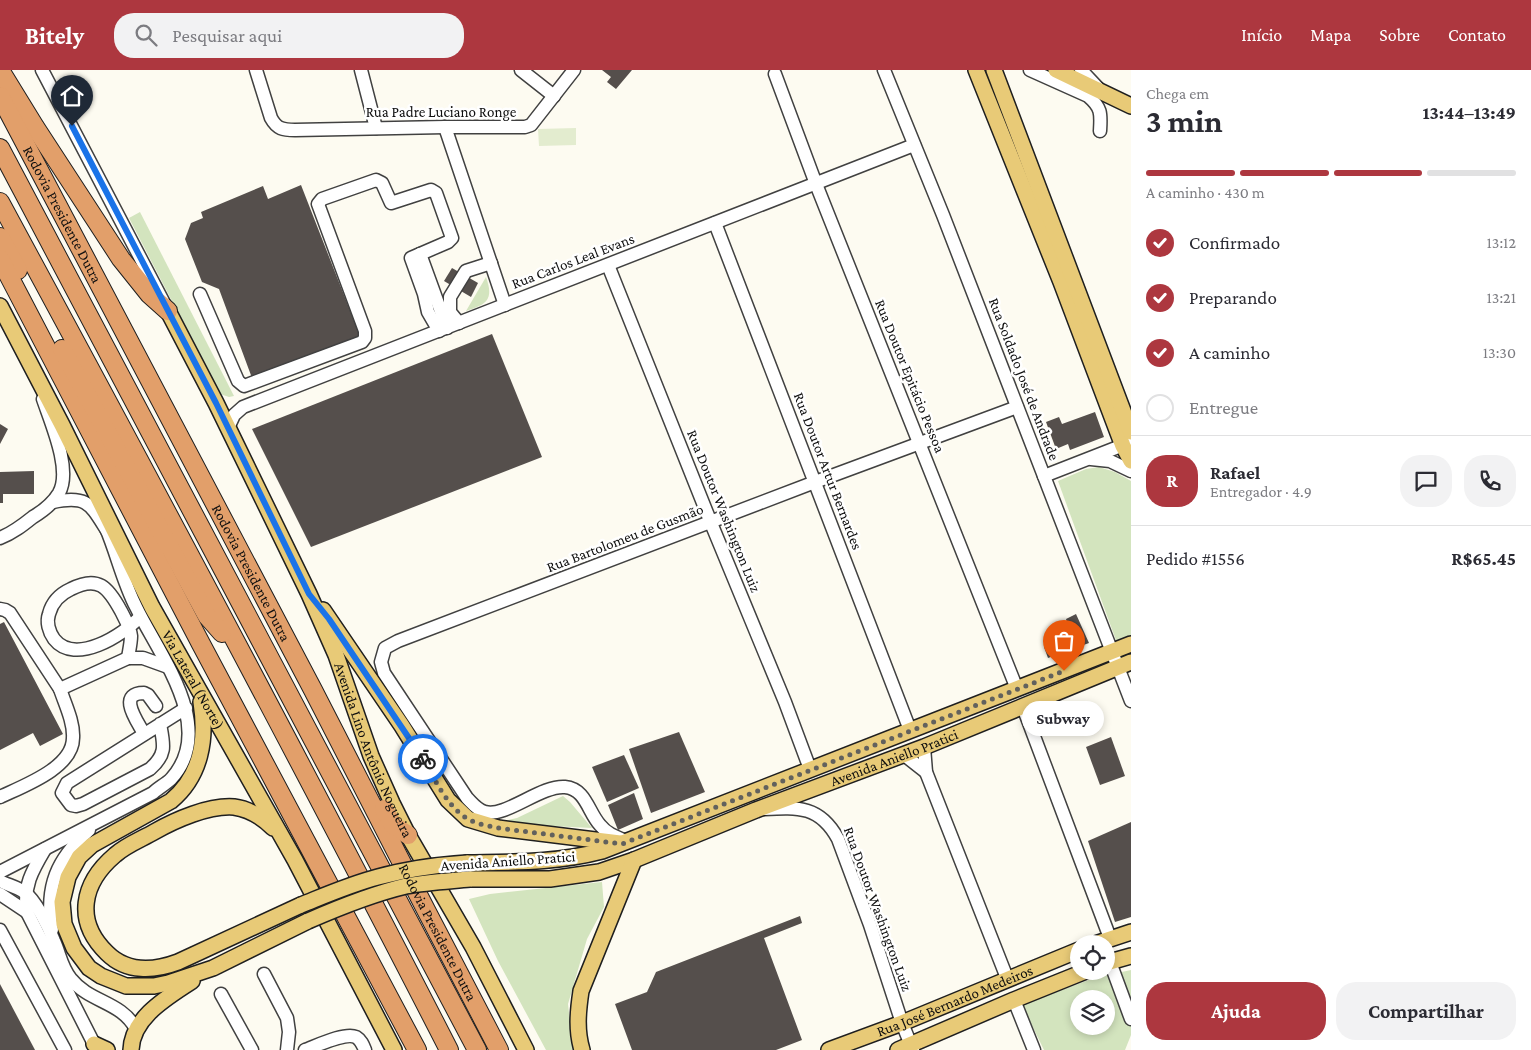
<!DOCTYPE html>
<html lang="pt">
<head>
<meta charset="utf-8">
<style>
	:root { --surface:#fff; --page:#f2f2f3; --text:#2b2b33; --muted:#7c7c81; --line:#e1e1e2; --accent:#ad373f }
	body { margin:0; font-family:"Crimson Pro",serif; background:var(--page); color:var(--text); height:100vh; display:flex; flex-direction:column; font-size:19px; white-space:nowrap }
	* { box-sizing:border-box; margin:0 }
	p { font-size:16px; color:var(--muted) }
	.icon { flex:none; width:28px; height:28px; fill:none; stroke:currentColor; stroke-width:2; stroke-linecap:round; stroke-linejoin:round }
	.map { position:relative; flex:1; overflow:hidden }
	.drawer { display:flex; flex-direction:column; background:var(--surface); width:400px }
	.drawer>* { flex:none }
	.tools { position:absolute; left:1070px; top:865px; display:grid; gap:10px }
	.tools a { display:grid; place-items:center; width:45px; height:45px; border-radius:50%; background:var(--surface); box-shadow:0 2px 8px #0003; font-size:25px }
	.pin { position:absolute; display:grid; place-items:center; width:42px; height:42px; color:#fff; margin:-51px -21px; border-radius:50% 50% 50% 0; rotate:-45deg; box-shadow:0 0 5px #0007 }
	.pin .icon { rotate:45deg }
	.courier { position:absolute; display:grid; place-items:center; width:50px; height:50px; margin:-25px; border:4px solid #1a73e8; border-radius:50%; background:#fff; color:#222; box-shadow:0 1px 6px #0007 }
	.bubble { position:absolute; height:35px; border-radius:18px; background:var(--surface); box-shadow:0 2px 8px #0003; font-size:16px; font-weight:700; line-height:35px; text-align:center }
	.overview em { font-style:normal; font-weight:700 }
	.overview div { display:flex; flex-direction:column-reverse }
	.overview { display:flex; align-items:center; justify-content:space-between; height:85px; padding:0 15px }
	h1 { font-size:32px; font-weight:700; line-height:38px }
	.bar { display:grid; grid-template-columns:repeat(4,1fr); gap:8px 5px; align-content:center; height:60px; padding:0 15px }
	.bar i { height:6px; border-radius:4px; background:var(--line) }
	.bar .current { background:var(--accent) }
	.bar p { grid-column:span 4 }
	.line { display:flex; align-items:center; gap:12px; padding:0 15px; border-top:1px solid var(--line) }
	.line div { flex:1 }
	.round { display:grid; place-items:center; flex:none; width:52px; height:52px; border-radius:20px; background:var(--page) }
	ol { padding:0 15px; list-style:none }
	li { display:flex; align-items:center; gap:15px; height:55px }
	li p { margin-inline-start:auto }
	li .icon { padding:5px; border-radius:50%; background:var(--accent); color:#fff; stroke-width:4 }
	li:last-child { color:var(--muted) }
	li i { width:28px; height:28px; border:2px solid var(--line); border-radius:50% }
	.action { display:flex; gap:10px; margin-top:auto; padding:10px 15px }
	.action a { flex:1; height:58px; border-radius:20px; background:var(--accent); color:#fff; font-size:20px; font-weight:700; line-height:58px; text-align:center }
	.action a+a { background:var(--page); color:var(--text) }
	header { display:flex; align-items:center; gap:30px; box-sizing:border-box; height:70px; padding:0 25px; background:var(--accent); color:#fff }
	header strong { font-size:24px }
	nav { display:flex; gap:28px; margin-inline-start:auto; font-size:18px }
	.search { width:350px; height:45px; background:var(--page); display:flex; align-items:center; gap:12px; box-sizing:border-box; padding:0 18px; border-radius:20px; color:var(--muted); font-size:19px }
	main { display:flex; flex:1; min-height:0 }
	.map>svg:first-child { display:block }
</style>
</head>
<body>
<header>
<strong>Bitely</strong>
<div class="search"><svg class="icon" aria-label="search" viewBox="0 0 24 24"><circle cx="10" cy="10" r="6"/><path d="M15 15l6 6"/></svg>Pesquisar aqui</div>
<nav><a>Início</a><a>Mapa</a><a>Sobre</a><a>Contato</a></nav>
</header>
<main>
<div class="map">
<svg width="1131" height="980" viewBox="0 0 1131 980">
	<rect width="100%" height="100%" fill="#fdfbf1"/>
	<g fill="#d3e4be" fill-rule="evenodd">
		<polygon points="140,142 234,326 229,327 220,324 129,148"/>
		<path d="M486 207C494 230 487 234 466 241Z"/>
		<polygon points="1099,397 1115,402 1131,411 1131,567 1117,573 1058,411 1086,399"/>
		<polygon points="563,726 570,732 592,758 509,754 504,751 517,748"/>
		<polygon points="602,812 604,837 587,869 568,934 571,962 576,980 546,980 498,891 469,829 490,824"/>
		<path d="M1131 900V965L1125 980H1044L1022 935 1094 908ZM1079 929H1106V956H1079Z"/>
	</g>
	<polygon fill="#e3eccf" points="576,58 576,75 539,76 538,59"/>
	<g fill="#554f4c">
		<polygon points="602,0 632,0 616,19 607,12 611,7"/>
		<polygon points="301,115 360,266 252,308 219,219 202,212 185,169 191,153 203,148 201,142 263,116 268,129"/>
		<polygon points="452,198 478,213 471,227 444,211"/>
		<polygon points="492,264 542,387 311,477 252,359"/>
		<polygon points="1095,342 1104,367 1070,380 1068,374 1056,379 1046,352 1059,347 1062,354"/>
		<polygon points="0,354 8,359 0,374"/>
		<polygon points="34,401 34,424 3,424 3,433 0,433 0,402"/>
		<polygon points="1076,544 1089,573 1048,588 1044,577 1071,566 1066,549"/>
		<polygon points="4,552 63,664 40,676 33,663 0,680 0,554"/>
		<polygon points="679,662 705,722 651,743 629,679"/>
		<polygon points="1111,667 1125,706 1100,715 1086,677"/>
		<polygon points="624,685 639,718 607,732 592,697"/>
		<polygon points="634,723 643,749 618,760 608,735"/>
		<polygon points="1131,752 1131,847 1115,852 1088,771"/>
		<polygon points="800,846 802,853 764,868 802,970 776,980 632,980 615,934 647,922 656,902"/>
		<polygon points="0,914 35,980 0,980"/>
	</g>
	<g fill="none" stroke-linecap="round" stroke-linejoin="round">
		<defs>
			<g id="minor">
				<polyline points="42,0 165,235"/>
				<path d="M256 0 271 48C277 59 283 60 295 60L445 57H525L531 55 574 0"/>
				<polyline points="361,0 376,58"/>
				<polyline points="521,0 554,26"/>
				<polyline points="884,0 943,145 1131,631"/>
				<path d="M1030 0 1088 26C1102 38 1101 44 1100 61"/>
				<polyline points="1081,0 1098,18"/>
				<polyline points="775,4 816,114 1017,619"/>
				<polyline points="445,57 505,235"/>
				<polyline points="715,153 910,660"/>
				<polyline points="420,184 447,258"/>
				<polyline points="608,195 711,453 785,632 810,699"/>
				<polyline points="200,224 238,311 244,316 362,272 365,268 365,261 318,134 322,129 376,110 382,113 391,133 431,120 436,123 452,168 448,172 411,188 424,224 428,242 439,261"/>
				<polyline points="459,253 450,242 450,227 466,201 491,193"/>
				<polyline points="228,358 234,345 243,337 914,75"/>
				<polyline points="1091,389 1110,391 1131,401"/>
				<polyline points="1044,406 1131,372"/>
				<path d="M53 432C88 425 90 434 108 462"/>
				<path d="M0 468C13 463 23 455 33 447 43 441 53 433 59 423 72 400 51 353 43 329"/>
				<polyline points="0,539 5,540 10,543 60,619 128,588 143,588 168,597"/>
				<path d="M128 588C129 581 131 573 131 566 130 557 125 549 121 541 108 517 98 505 71 519 60 524 52 532 49 544 46 552 49 562 54 569 75 596 123 565 140 547"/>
				<polyline points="1023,637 1110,868"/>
				<path d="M160 654C164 675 167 684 150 699L83 734 76 736 71 735 62 723 67 713 186 638"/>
				<path d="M144 664C138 652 116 623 144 623L148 625 156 636"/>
				<polyline points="924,677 926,702 1007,908"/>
				<polyline points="903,684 926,702"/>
				<path d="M0 727C23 716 73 698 73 668 74 652 65 634 60 619"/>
				<path d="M764 739C799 737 820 736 838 769L870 855 902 953 913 980"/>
				<path d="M626 771C616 767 607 764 600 755 588 742 586 719 565 717 541 715 505 748 485 742 477 740 472 733 467 728L384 603 381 592 385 578 398 571 815 412 1017 337"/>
				<path d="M45 779C32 801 23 816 27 842L94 974"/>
				<path d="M0 802 153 723C158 718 166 714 171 709 218 658 159 585 136 537 123 512 117 484 106 458"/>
				<path d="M0 811C8 815 17 817 24 822 36 830 49 858 54 871 60 884 61 897 71 909 90 933 121 931 136 959"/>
				<polyline points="0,824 27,842"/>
				<polyline points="0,860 65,980"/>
				<path d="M52 860C45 816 57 789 89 760"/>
				<polyline points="1110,892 1131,949"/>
				<polyline points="264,904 287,948 289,962 287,980"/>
				<polyline points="221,924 252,980"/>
				<polyline points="1014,930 1034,980"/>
				<path d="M305 980C316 976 345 962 356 967 361 970 363 975 365 980"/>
			</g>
			<g id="major">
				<polyline points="976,0 1061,212 1123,376 1131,391"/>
				<polyline points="994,0 1131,362"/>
				<polyline points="1056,0 1131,36"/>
				<path id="s1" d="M0 236 62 355 152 537 295 790 394 980"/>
				<path id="s2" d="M168 241 216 333 309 524 336 585 371 686 392 733 408 765 473 877 526 980"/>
				<polyline points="323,540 402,656 448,730 468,749 498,758 620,773"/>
				<path d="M201 632C207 669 201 706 171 731L92 775 79 787 68 807 62 832 64 854 74 878 89 898 101 906 126 916H154L168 913 213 898 308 851"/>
				<path d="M273 758C262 747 249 739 234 737 209 735 175 750 154 762 142 769 126 775 115 785 82 813 74 851 107 883 127 903 154 901 178 892L301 835"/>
				<path d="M467 793C514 792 556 793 602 781L1131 574"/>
				<path id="s3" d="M470 809H550L599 802 634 790 756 740 924 677 1131 592"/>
				<polyline points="1095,874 1131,862"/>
				<polyline points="1106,893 1131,886"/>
				<polyline points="94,974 107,980"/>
				<path d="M131 980C132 947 168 927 192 911"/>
				<path d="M582 980C576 960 578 941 581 921L634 790"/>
				<path id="s4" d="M829 980 902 953 1079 880"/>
				<polyline points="898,980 1014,930 1086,901"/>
			</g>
			<g id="highway">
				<polyline points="0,0 35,57 121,189 149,224 168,241"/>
				<path id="s5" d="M0 26 313 620 426 840 499 980"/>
				<polyline points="0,78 477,980"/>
				<path d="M0 132C152 413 303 695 449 980"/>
				<polyline points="0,167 18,200"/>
				<polyline points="0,189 201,574 417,980"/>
				<polyline points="62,279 207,546 222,563"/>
				<polyline points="384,739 393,755 408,765"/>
			</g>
		</defs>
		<use href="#minor" stroke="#414141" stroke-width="15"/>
		<use href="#major" stroke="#1f1f1f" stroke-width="18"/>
		<use href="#highway" stroke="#1f1f1f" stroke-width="20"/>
		<use href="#minor" stroke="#fff" stroke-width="12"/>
		<use href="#major" stroke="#e8ca77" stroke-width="15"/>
		<use href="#highway" stroke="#e29f6a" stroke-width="18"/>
		<defs>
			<g id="major-bridge">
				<path d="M301 835C326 825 351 814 378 807 407 799 437 795 467 793"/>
				<path d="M308 851C340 837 372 824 406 816 427 812 449 811 470 809"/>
			</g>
		</defs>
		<use href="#major-bridge" stroke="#1f1f1f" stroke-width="18" stroke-linecap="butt"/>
		<use href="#major-bridge" stroke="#e8ca77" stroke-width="15"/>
	</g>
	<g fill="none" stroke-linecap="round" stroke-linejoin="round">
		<path stroke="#62615d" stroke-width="5" stroke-dasharray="0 9" d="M423 689C435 709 447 737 468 749 477 754 488 756 498 758L622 774 1064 601"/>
		<polyline stroke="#1a73e8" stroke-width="6" points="72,56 216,333 309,524 329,549 423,689"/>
	</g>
	<g text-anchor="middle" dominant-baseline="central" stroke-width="5" stroke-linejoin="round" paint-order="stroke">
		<g font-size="15" fill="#0e0e0e" stroke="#fff">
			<text x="441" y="42">Rua Padre Luciano Ronge</text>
			<text stroke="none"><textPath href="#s5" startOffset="134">Rodovia Presidente Dutra</textPath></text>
			<text transform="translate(573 191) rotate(-21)">Rua Carlos Leal Evans</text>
			<text transform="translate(910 306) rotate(68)">Rua Doutor Epitácio Pessoa</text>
			<text transform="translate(1024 309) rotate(69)">Rua Soldado José de Andrade</text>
			<text transform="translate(828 401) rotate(69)">Rua Doutor Artur Bernardes</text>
			<text transform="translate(724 441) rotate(68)">Rua Doutor Washington Luiz</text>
			<text transform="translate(625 468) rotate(-21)">Rua Bartolomeu de Gusmão</text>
			<text stroke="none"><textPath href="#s5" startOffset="539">Rodovia Presidente Dutra</textPath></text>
			<text stroke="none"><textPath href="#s1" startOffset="421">Via Lateral (Norte)</textPath></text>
			<text stroke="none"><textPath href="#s2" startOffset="485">Avenida Lino Antônio Nogueira</textPath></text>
			<text stroke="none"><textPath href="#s3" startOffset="446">Avenida Aniello Pratici</textPath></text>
			<text transform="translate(508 791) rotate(-4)">Avenida Aniello Pratici</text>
			<text transform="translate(878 839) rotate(70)">Rua Doutor Washington Luiz</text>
			<text stroke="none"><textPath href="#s5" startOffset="944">Rodovia Presidente Dutra</textPath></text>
			<text stroke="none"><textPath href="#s4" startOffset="135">Rua José Bernardo Medeiros</textPath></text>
		</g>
	</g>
</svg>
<div class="tools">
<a><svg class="icon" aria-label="locate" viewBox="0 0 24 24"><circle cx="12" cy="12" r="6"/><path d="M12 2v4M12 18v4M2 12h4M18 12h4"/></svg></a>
<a><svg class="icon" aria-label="layers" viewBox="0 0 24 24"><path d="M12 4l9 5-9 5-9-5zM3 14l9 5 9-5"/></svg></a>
</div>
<div class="pin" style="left:1064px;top:601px;background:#ea580c"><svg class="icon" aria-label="bag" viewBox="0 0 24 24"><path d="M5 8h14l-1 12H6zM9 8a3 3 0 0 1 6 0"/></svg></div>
<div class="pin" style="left:72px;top:56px;background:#1f2937"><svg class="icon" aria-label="home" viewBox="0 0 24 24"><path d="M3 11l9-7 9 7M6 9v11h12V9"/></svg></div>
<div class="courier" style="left:423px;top:689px"><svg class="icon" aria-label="bike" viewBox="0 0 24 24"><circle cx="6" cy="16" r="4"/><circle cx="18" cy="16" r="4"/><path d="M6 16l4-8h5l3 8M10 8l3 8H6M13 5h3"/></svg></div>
<div class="bubble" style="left:1022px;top:631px;width:82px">Subway</div>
</div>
<section class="drawer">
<div class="overview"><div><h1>3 min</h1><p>Chega em</p></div><em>13:44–13:49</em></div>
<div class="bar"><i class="current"></i><i class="current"></i><i class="current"></i><i></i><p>A caminho · 430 m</p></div>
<ol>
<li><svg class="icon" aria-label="check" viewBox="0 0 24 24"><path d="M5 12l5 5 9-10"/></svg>Confirmado<p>13:12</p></li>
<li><svg class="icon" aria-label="check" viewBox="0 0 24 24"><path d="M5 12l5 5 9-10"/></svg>Preparando<p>13:21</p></li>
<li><svg class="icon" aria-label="check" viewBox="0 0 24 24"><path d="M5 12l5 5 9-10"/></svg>A caminho<p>13:30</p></li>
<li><i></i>Entregue</li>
</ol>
<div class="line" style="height:90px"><b class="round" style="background:var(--accent);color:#fff">R</b><div><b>Rafael</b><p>Entregador · 4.9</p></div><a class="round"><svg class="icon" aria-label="chat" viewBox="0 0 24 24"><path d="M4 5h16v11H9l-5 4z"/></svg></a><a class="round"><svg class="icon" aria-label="phone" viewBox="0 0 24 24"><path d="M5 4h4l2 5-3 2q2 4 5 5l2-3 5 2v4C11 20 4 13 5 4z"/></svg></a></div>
<div class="line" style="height:65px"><div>Pedido #1556</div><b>R$65.45</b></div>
<div class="action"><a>Ajuda</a><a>Compartilhar</a></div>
</section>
</main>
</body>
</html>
